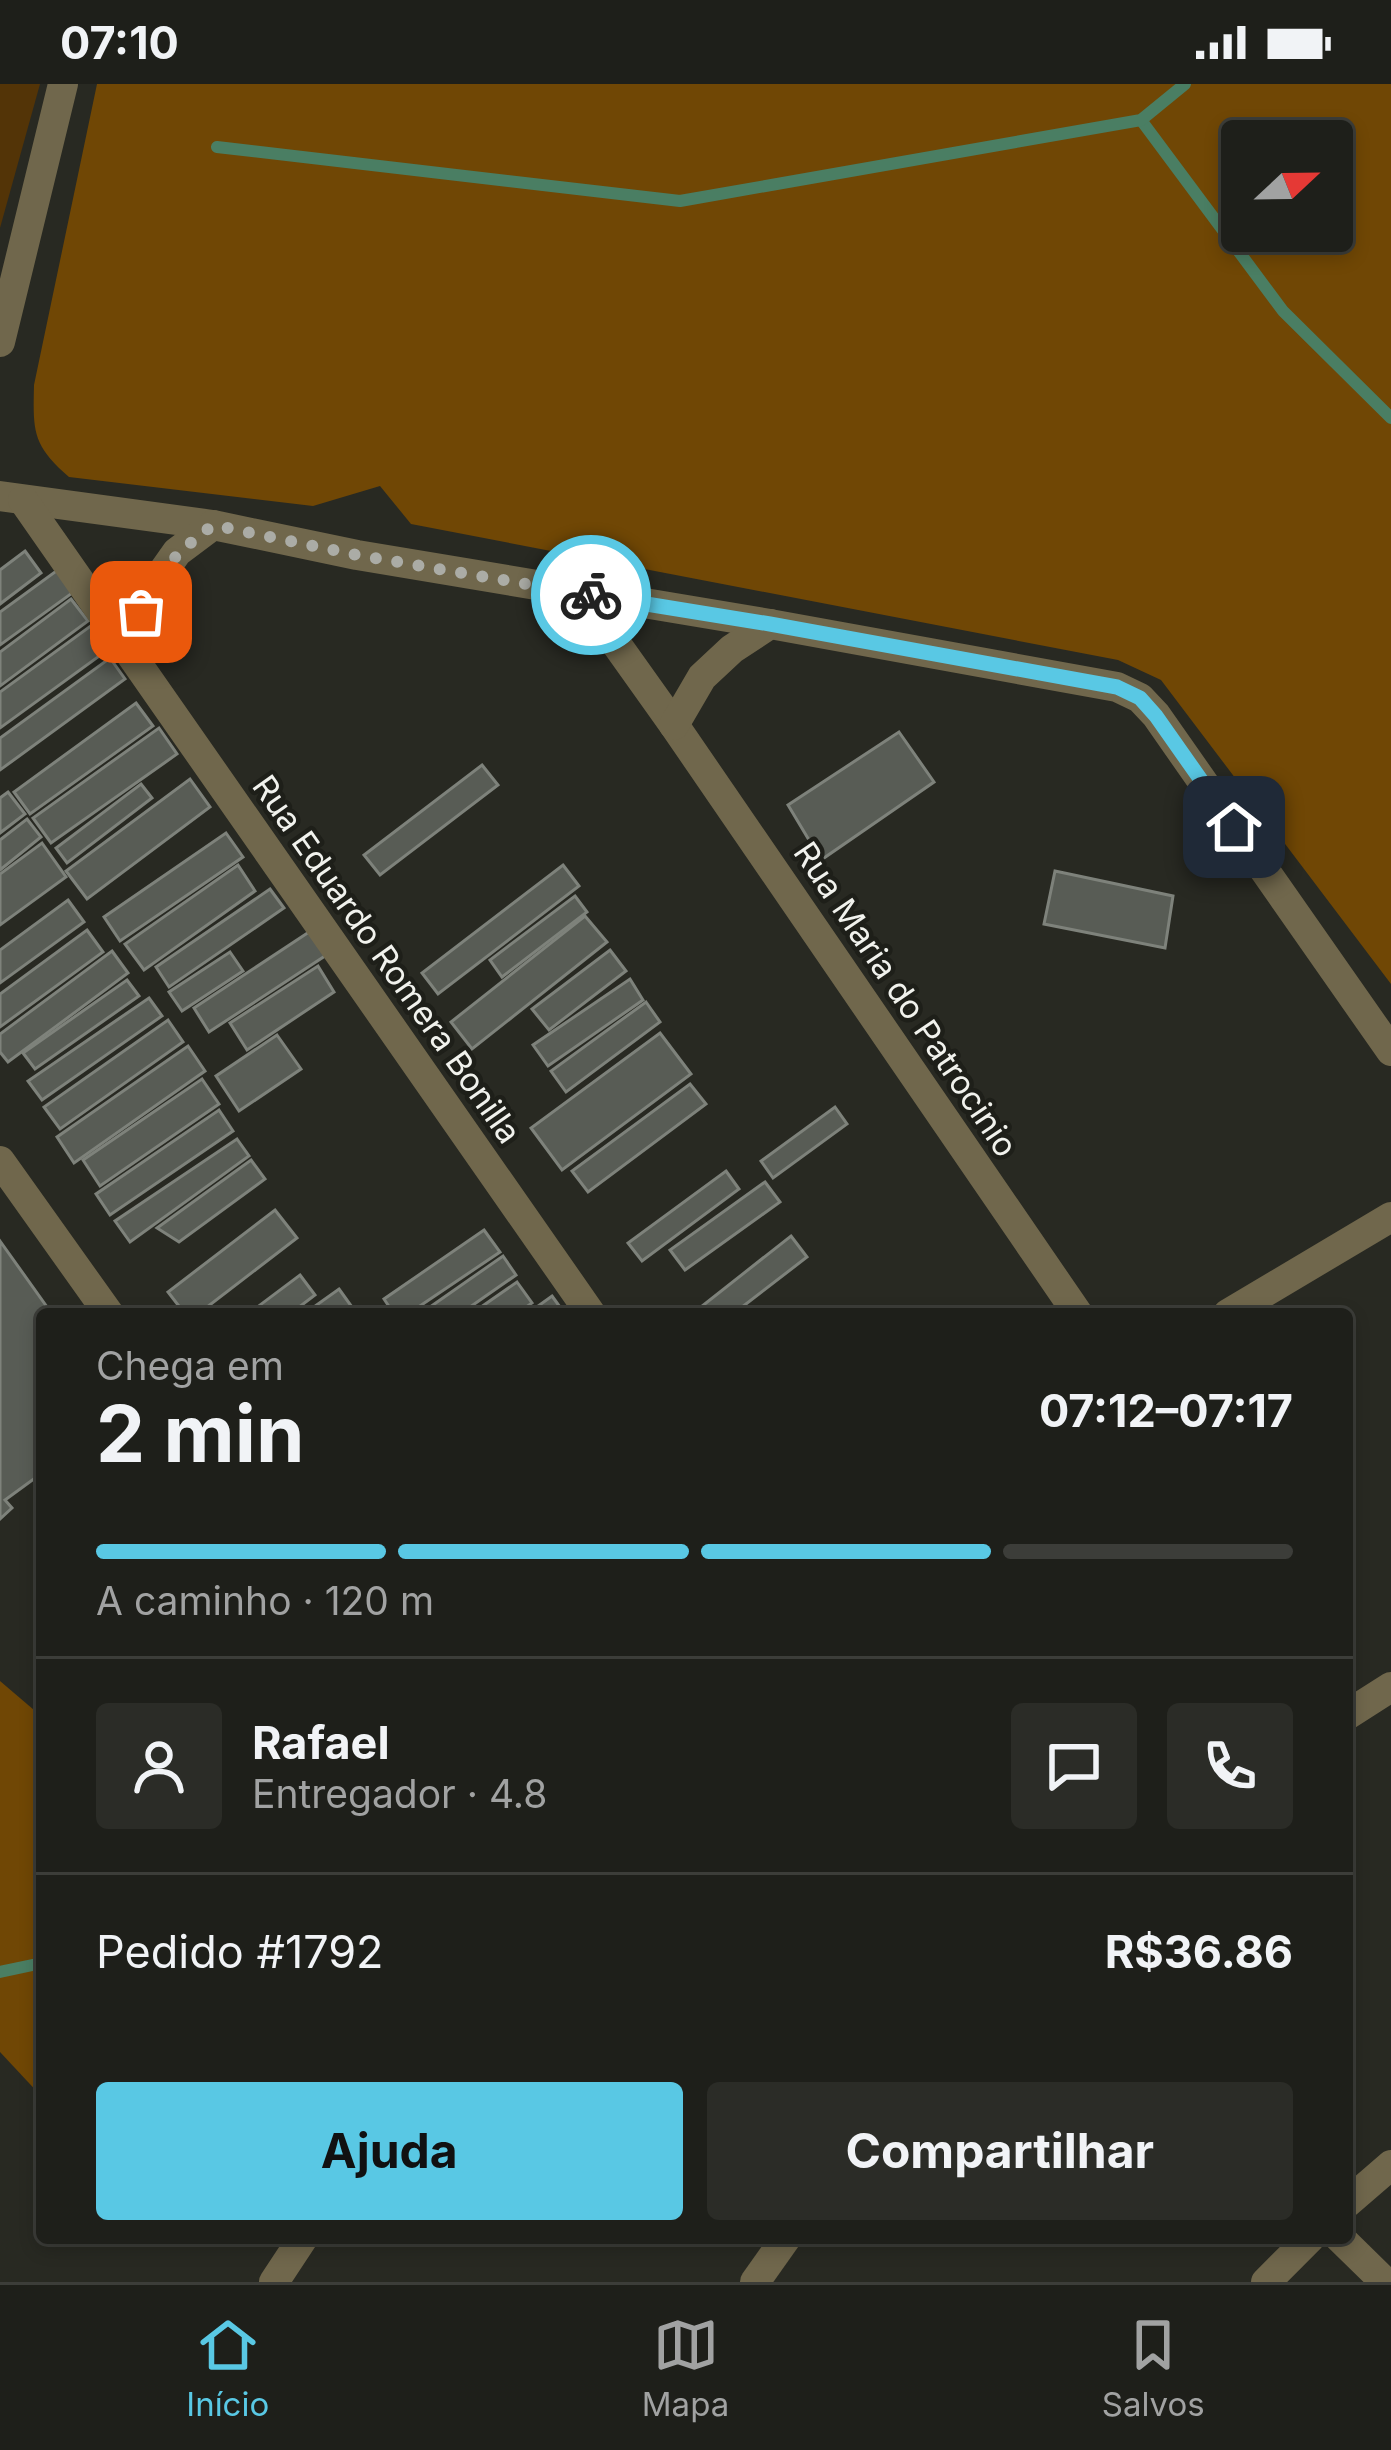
<!DOCTYPE html>
<html lang="pt">
<head>
<meta charset="utf-8">
<style>
	:root { --surface:#1e1f1a; --page:#2b2c27; --text:#f1f3f6; --muted:#a1a2a2; --line:#3c3d39; --accent:#59c8e4 }
	body { margin:0; font-family:Inter,sans-serif; background:var(--page); color:var(--text); height:100vh; display:flex; flex-direction:column; font-size:45px; white-space:nowrap }
	* { box-sizing:border-box; margin:0 }
	p { font-size:39px; color:var(--muted) }
	.icon { flex:none; width:66px; height:66px; fill:none; stroke:currentColor; stroke-width:2; stroke-linecap:round; stroke-linejoin:round }
	.map { position:relative; flex:1; overflow:hidden }
	.details { position:absolute; left:36px; top:1224px; width:1317px; height:936px; display:flex; flex-direction:column; background:var(--surface); border-radius:12px; box-shadow:0 6px 18px #0003,0 0 0 3px var(--line) }
	.details>* { flex:none }
	.needle { width:78px; rotate:68deg }
	.fabs { position:absolute; left:1221px; top:36px; display:grid; gap:24px }
	.fabs a { display:grid; place-items:center; width:132px; height:132px; border-radius:12px; background:var(--surface); box-shadow:0 6px 18px #0003,0 0 0 3px var(--line); font-size:60px }
	.pin { position:absolute; display:grid; place-items:center; width:102px; height:102px; color:#fff; margin:-51px; border-radius:24px; box-shadow:0 6px 18px #0006 }
	.courier { position:absolute; display:grid; place-items:center; width:120px; height:120px; margin:-60px; border:9px solid #59c8e4; border-radius:50%; background:#fff; color:#222; box-shadow:0 3px 15px #0007 }
	.headline em { font-style:normal; font-weight:700 }
	.headline div { display:flex; flex-direction:column-reverse }
	.headline { display:flex; align-items:center; justify-content:space-between; height:204px; padding:0 60px }
	h1 { font-size:78px; font-weight:700; line-height:90px }
	.bar { display:grid; grid-template-columns:repeat(4,1fr); gap:18px 12px; align-content:center; height:144px; padding:0 60px }
	.bar i { height:15px; border-radius:9px; background:var(--line) }
	.bar .selected { background:var(--accent) }
	.bar p { grid-column:span 4 }
	.line { display:flex; align-items:center; gap:30px; padding:0 60px; border-top:3px solid var(--line) }
	.line div { flex:1 }
	.round { display:grid; place-items:center; flex:none; width:126px; height:126px; border-radius:12px; background:var(--page) }
	.primary-button { display:flex; gap:24px; margin-top:auto; padding:24px 60px }
	.primary-button a { flex:1; height:138px; border-radius:12px; background:var(--accent); color:#111; font-size:48px; font-weight:700; line-height:138px; text-align:center }
	.primary-button a+a { background:var(--page); color:var(--text) }
	.status { display:flex; justify-content:space-between; align-items:center; height:84px; padding:0 60px; background:var(--surface); direction:ltr }
	.status svg { height:33px; fill:currentColor }
	.tabs { display:flex; justify-content:space-around; align-items:center; height:168px; border-top:3px solid var(--line); background:var(--surface); font-size:33px; color:var(--muted) }
	.tabs a { display:grid; justify-items:center; gap:6px }
	.tabs .selected { color:var(--accent) }
	.map>svg:first-child { display:block }
</style>
</head>
<body>
<div class="status"><b>07:10</b><svg viewBox="0 0 49 12"><path d="M0 12V9h3v3zM5 12V6h3v6zM10 12V3h3v9zM15 12V0h3v12zM26 1h20v11H26zM47 4h2v5h-2z"/></svg></div>
<div class="map">
<svg width="1391" height="2198" viewBox="0 0 1391 2198">
	<rect width="100%" height="100%" fill="#282922"/>
	<polygon fill="#533407" points="0,0 40,0 0,144"/>
	<g fill="#704705" fill-rule="evenodd">
		<path d="M97 0H1391V900L1161 596 1118 576 411 440 380 402 313 422 69 393C32 361 33 347 34 301ZM1242 57H1332V147H1242Z"/>
		<polygon points="0,1597 34,1626 42,1641 42,2013 0,1968"/>
	</g>
	<g fill="none" stroke-linecap="round" stroke-linejoin="round">
		<g stroke="#4a7e63" stroke-width="12">
			<polyline points="1141,36 1283,227 1391,334"/>
			<polyline points="217,63 680,117 1141,36 1185,0"/>
			<polyline points="0,1888 42,1879"/>
		</g>
	</g>
	<g fill="#585c55" stroke="#7e827b" stroke-width="3">
		<polygon points="25,467 41,489 0,520 0,486"/>
		<polygon points="59,485 75,507 0,561 0,528"/>
		<polygon points="71,515 88,537 0,602 0,568"/>
		<polygon points="92,541 109,565 0,644 0,608"/>
		<polygon points="110,574 125,595 0,686 0,654"/>
		<polygon points="136,619 153,642 30,730 14,708"/>
		<polygon points="159,644 177,670 51,759 33,734"/>
		<polygon points="899,648 934,698 821,776 788,721"/>
		<polygon points="482,681 498,701 380,791 364,771"/>
		<polygon points="190,695 210,723 87,815 66,787"/>
		<polygon points="141,700 152,714 67,779 56,764"/>
		<polygon points="8,708 25,730 0,749 0,714"/>
		<polygon points="27,735 41,753 0,786 0,756"/>
		<polygon points="226,749 243,773 120,857 104,833"/>
		<polygon points="42,759 66,793 0,841 0,790"/>
		<polygon points="238,781 255,807 144,886 125,860"/>
		<polygon points="563,781 579,802 438,910 422,889"/>
		<polygon points="1055,787 1173,812 1165,864 1044,840"/>
		<polygon points="270,805 284,824 169,903 156,883"/>
		<polygon points="575,812 587,828 502,893 490,876"/>
		<polygon points="68,816 84,838 0,899 0,866"/>
		<polygon points="585,832 607,858 472,965 451,938"/>
		<polygon points="315,844 331,868 209,948 194,924"/>
		<polygon points="87,846 103,868 0,943 0,910"/>
		<polygon points="610,866 626,887 549,946 532,925"/>
		<polygon points="112,867 128,889 8,978 0,968 0,950"/>
		<polygon points="230,868 243,887 182,927 169,908"/>
		<polygon points="318,882 334,908 247,966 230,939"/>
		<polygon points="630,895 643,916 548,982 533,961"/>
		<polygon points="127,896 139,912 35,985 23,969"/>
		<polygon points="149,914 162,932 42,1016 28,997"/>
		<polygon points="646,918 660,938 566,1008 551,987"/>
		<polygon points="168,936 183,958 60,1045 44,1023"/>
		<polygon points="660,949 691,990 562,1086 531,1044"/>
		<polygon points="277,951 301,985 239,1027 216,992"/>
		<polygon points="188,962 205,987 74,1079 57,1053"/>
		<polygon points="202,995 219,1020 100,1102 83,1076"/>
		<polygon points="690,1000 706,1020 588,1108 572,1087"/>
		<polygon points="835,1023 847,1040 773,1094 761,1077"/>
		<polygon points="219,1026 233,1047 110,1131 96,1110"/>
		<polygon points="237,1055 249,1072 130,1158 115,1137"/>
		<polygon points="251,1076 265,1095 179,1158 157,1144"/>
		<polygon points="726,1087 739,1105 642,1177 628,1159"/>
		<polygon points="765,1098 780,1118 685,1186 670,1166"/>
		<polygon points="275,1126 297,1154 198,1230 185,1230 168,1208"/>
		<polygon points="484,1146 500,1168 408,1230 394,1230 384,1215"/>
		<polygon points="791,1152 807,1173 733,1230 692,1230"/>
		<polygon points="0,1157 52,1230 42,1230 42,1389 5,1416 12,1424 0,1435"/>
		<polygon points="503,1172 516,1191 460,1230 420,1230"/>
		<polygon points="300,1191 315,1211 290,1230 248,1230"/>
		<polygon points="517,1198 532,1219 516,1230 471,1230"/>
		<polygon points="339,1205 357,1230 304,1230"/>
		<polygon points="552,1212 565,1230 527,1230"/>
	</g>
	<g fill="none" stroke-linecap="round" stroke-linejoin="round">
		<g stroke="#70674c" stroke-width="30">
			<polyline points="0,258 63,0"/>
			<polyline points="0,412 213,441 357,471 770,540 1117,603 1140,614 1156,631 1391,967"/>
			<polyline points="23,416 591,1230"/>
			<polyline points="580,509 674,641 1078,1230"/>
			<polyline points="125,562 153,502 177,468 213,441"/>
			<polyline points="674,641 702,593 732,565 770,540"/>
			<polyline points="0,1077 109,1230"/>
			<polyline points="1228,1230 1391,1133"/>
			<polyline points="1347,1631 1391,1603"/>
			<polyline points="1347,2119 1391,2081"/>
			<polyline points="1340,2154 1385,2198"/>
			<polyline points="274,2198 303,2154"/>
			<polyline points="755,2198 786,2154"/>
			<polyline points="1266,2198 1310,2154"/>
		</g>
	</g>
	<g fill="none" stroke-linecap="round" stroke-linejoin="round">
		<path stroke="#abaca6" stroke-width="12" stroke-dasharray="0 21.6" d="M141 528C161 484 175 470 213 441L357 471 591 511"/>
		<polyline stroke="#59c8e4" stroke-width="15" points="591,511 770,540 1117,603 1140,614 1156,632 1234,743"/>
	</g>
	<g text-anchor="middle" dominant-baseline="central" stroke-width="9" stroke-linejoin="round" paint-order="stroke">
		<g font-size="33" fill="#f1f2ed" stroke="#1e1f19">
			<text transform="translate(387 875) rotate(55)">Rua Eduardo Romera Bonilla</text>
			<text transform="translate(906 915) rotate(56)">Rua Maria do Patrocinio</text>
		</g>
	</g>
</svg>
<div class="fabs">
<a><svg class="needle" viewBox="-14 -14 28 28"><path d="M0-13l5 13h-10z" fill="#e53935"/><path d="M0 13l5-13h-10z" fill="#a1a2a2"/></svg></a>
</div>
<div class="pin" style="left:141px;top:528px;background:#ea580c"><svg class="icon" aria-label="bag" viewBox="0 0 24 24"><path d="M5 8h14l-1 12H6zM9 8a3 3 0 0 1 6 0"/></svg></div>
<div class="pin" style="left:1234px;top:743px;background:#1f2937"><svg class="icon" aria-label="home" viewBox="0 0 24 24"><path d="M3 11l9-7 9 7M6 9v11h12V9"/></svg></div>
<div class="courier" style="left:591px;top:511px"><svg class="icon" aria-label="bike" viewBox="0 0 24 24"><circle cx="6" cy="16" r="4"/><circle cx="18" cy="16" r="4"/><path d="M6 16l4-8h5l3 8M10 8l3 8H6M13 5h3"/></svg></div>
<section class="details">
<div class="headline"><div><h1>2 min</h1><p>Chega em</p></div><em>07:12–07:17</em></div>
<div class="bar"><i class="selected"></i><i class="selected"></i><i class="selected"></i><i></i><p>A caminho · 120 m</p></div>
<div class="line" style="height:216px"><a class="round"><svg class="icon" aria-label="person" viewBox="0 0 24 24"><circle cx="12" cy="8" r="4"/><path d="M4 21q1-7 8-7t8 7"/></svg></a><div><b>Rafael</b><p>Entregador · 4.8</p></div><a class="round"><svg class="icon" aria-label="chat" viewBox="0 0 24 24"><path d="M4 5h16v11H9l-5 4z"/></svg></a><a class="round"><svg class="icon" aria-label="phone" viewBox="0 0 24 24"><path d="M5 4h4l2 5-3 2q2 4 5 5l2-3 5 2v4C11 20 4 13 5 4z"/></svg></a></div>
<div class="line" style="height:156px"><div>Pedido #1792</div><b>R$36.86</b></div>
<div class="primary-button"><a>Ajuda</a><a>Compartilhar</a></div>
</section>
</div>
<nav class="tabs">
<a class="selected"><svg class="icon" aria-label="home" viewBox="0 0 24 24"><path d="M3 11l9-7 9 7M6 9v11h12V9"/></svg>Início</a>
<a><svg class="icon" aria-label="map" viewBox="0 0 24 24"><path d="M3 6l6-2 6 2 6-2v14l-6 2-6-2-6 2zM9 4v14M15 6v14"/></svg>Mapa</a>
<a><svg class="icon" aria-label="saved" viewBox="0 0 24 24"><path d="M7 4h10v16l-5-4-5 4z"/></svg>Salvos</a>
</nav>
</body>
</html>
